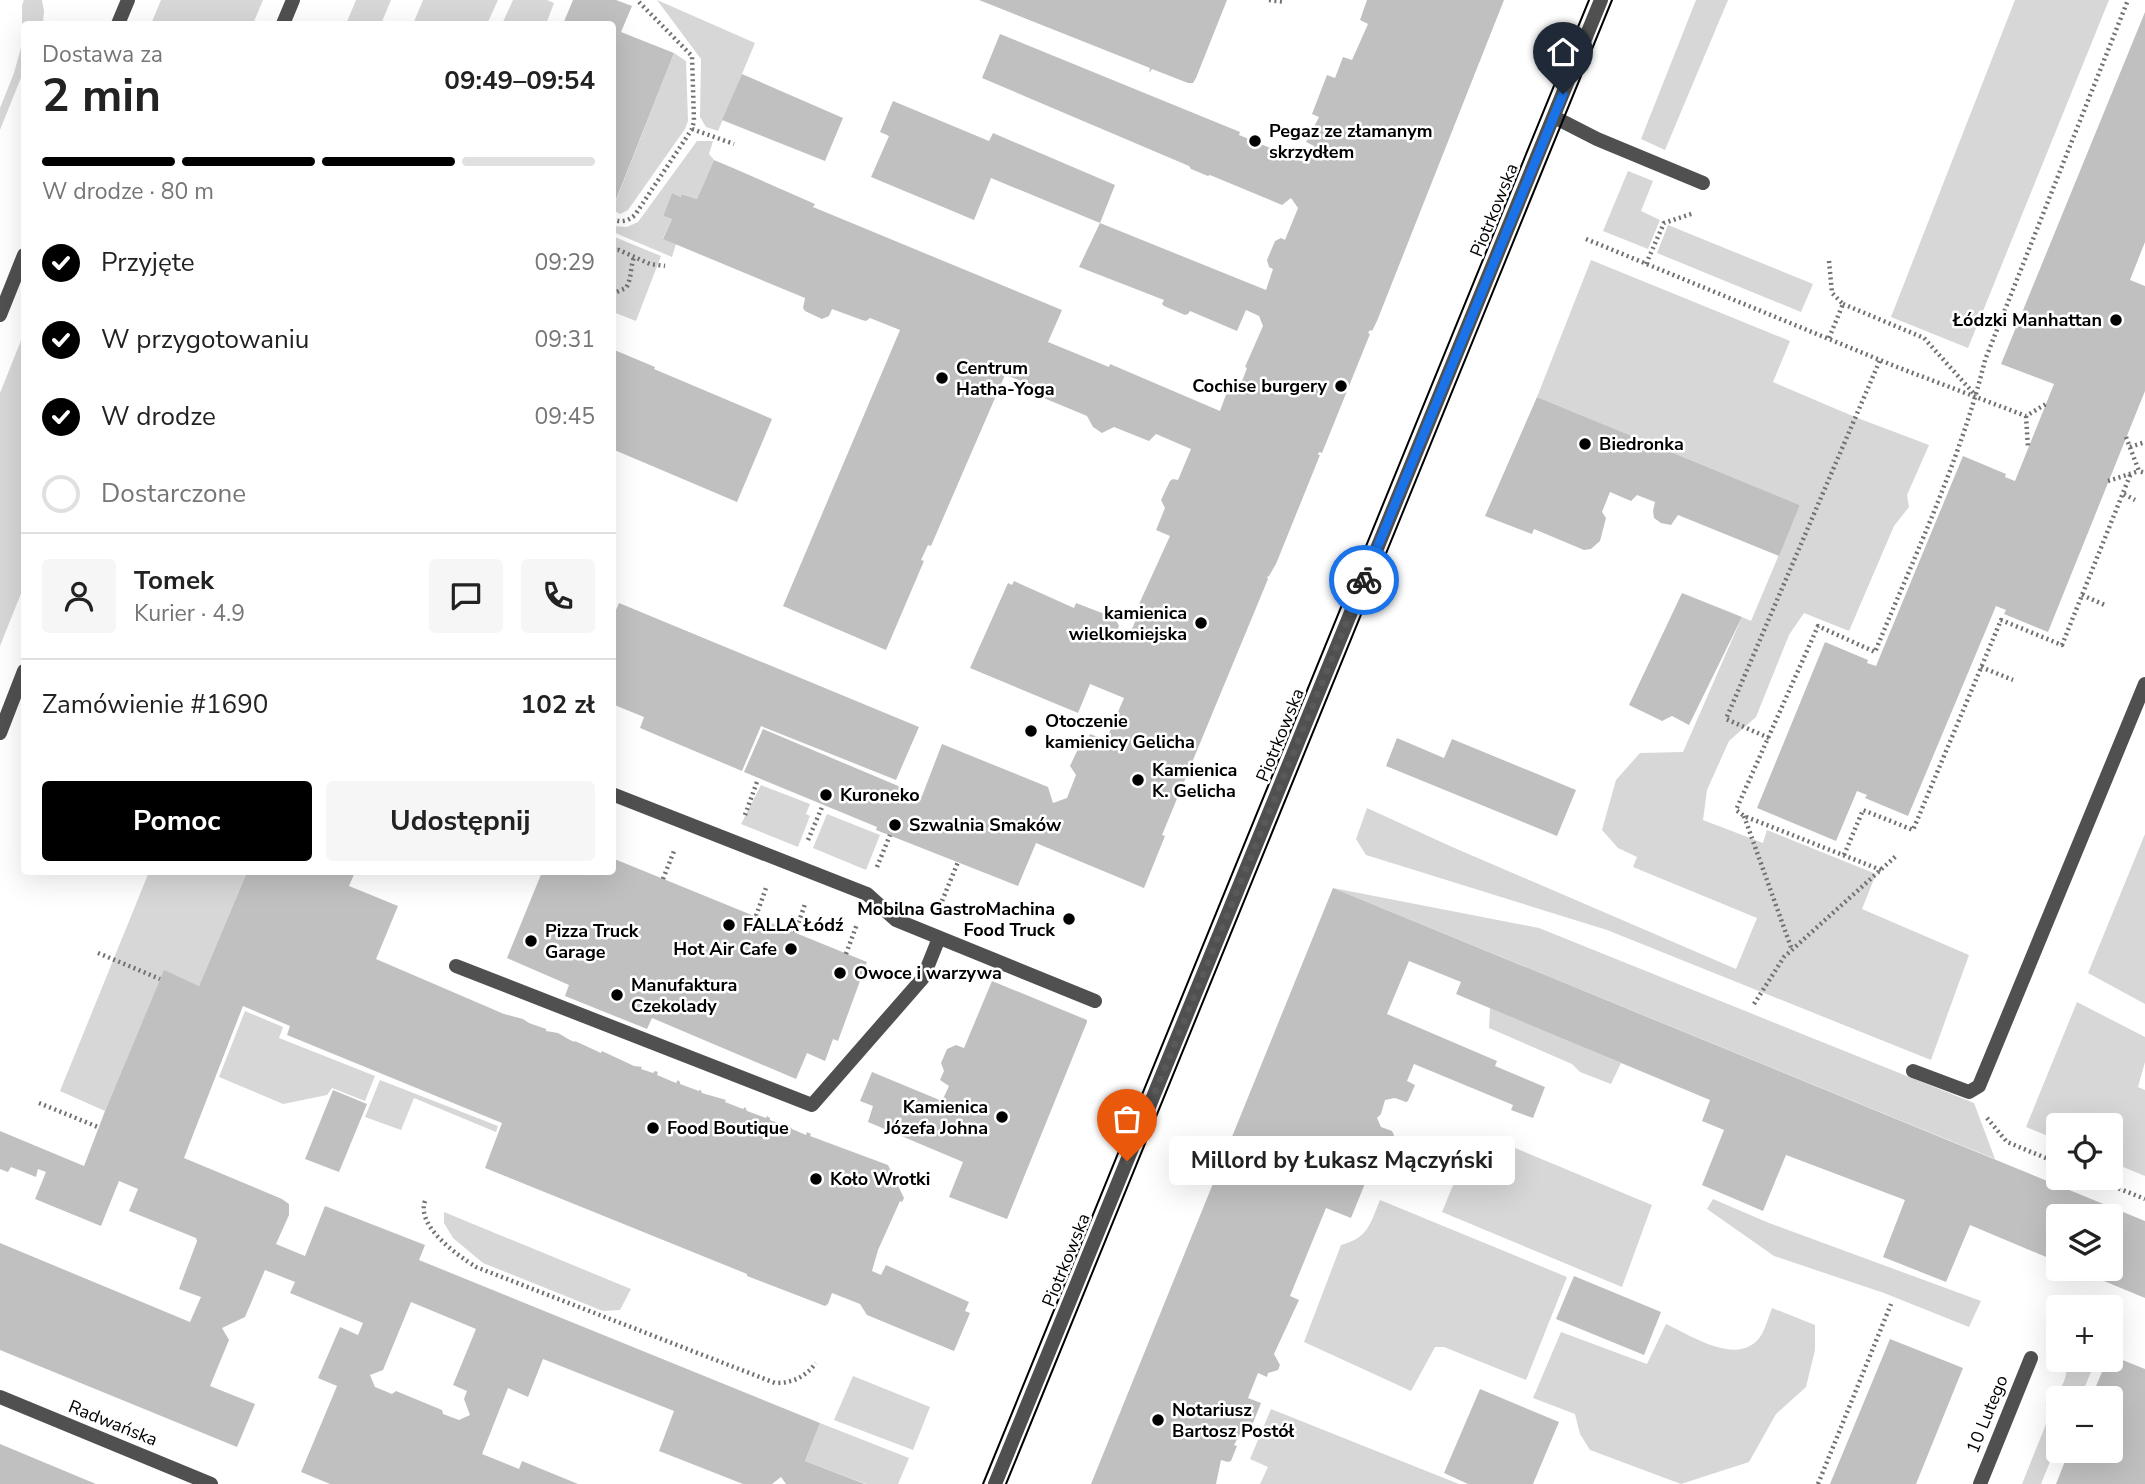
<!DOCTYPE html>
<html lang="pl">
<head>
<meta charset="utf-8">
<style>
	:root { --surface:#fff; --page:#f6f6f6; --text:#222; --muted:#767676; --line:#e0e0e0; --accent:#000 }
	body { margin:0; font-family:"Nunito Sans",sans-serif; background:var(--page); color:var(--text); height:100vh; display:flex; flex-direction:column; font-size:26px; white-space:nowrap }
	* { box-sizing:border-box; margin:0 }
	p { font-size:23px; color:var(--muted) }
	.icon { flex:none; width:38px; height:38px; fill:none; stroke:currentColor; stroke-width:2; stroke-linecap:round; stroke-linejoin:round }
	.map { position:relative; flex:1; overflow:hidden }
	.sheet { position:absolute; left:21px; top:21px; width:595px; height:854px; display:flex; flex-direction:column; background:var(--surface); border-radius:7px; box-shadow:0 7px 28px #0002 }
	.sheet>* { flex:none }
	.fabs { position:absolute; left:2046px; top:1113px; display:grid; gap:14px }
	.fabs a { display:grid; place-items:center; width:77px; height:77px; border-radius:7px; background:var(--surface); box-shadow:0 7px 28px #0002; font-size:35px }
	.pin { position:absolute; display:grid; place-items:center; width:60px; height:60px; color:#fff; margin:-72px -30px; border-radius:50% 50% 50% 0; rotate:-45deg; box-shadow:0 0 7px #0007 }
	.pin .icon { rotate:45deg }
	.courier { position:absolute; display:grid; place-items:center; width:70px; height:70px; margin:-35px; border:5px solid #1a73e8; border-radius:50%; background:#fff; color:#222; box-shadow:0 2px 9px #0007 }
	.bubble { position:absolute; height:49px; border-radius:7px; background:var(--surface); box-shadow:0 7px 28px #0002; font-size:23px; font-weight:700; line-height:49px; text-align:center }
	.head em { font-style:normal; font-weight:700 }
	.head div { display:flex; flex-direction:column-reverse }
	.head { display:flex; align-items:center; justify-content:space-between; height:119px; padding:0 21px }
	h1 { font-size:46px; font-weight:700; line-height:52px }
	.bar { display:grid; grid-template-columns:repeat(4,1fr); gap:10px 7px; align-content:center; height:84px; padding:0 21px }
	.bar i { height:9px; border-radius:5px; background:var(--line) }
	.bar .active { background:var(--accent) }
	.bar p { grid-column:span 4 }
	.line { display:flex; align-items:center; gap:18px; padding:0 21px; border-top:2px solid var(--line) }
	.line div { flex:1 }
	.round { display:grid; place-items:center; flex:none; width:74px; height:74px; border-radius:7px; background:var(--page) }
	ol { padding:0 21px; list-style:none }
	li { display:flex; align-items:center; gap:21px; height:77px }
	li p { margin-inline-start:auto }
	li .icon { padding:7px; border-radius:50%; background:var(--accent); color:#fff; stroke-width:4 }
	li:last-child { color:var(--muted) }
	li i { width:38px; height:38px; border:4px solid var(--line); border-radius:50% }
	.primary-button { display:flex; gap:14px; margin-top:auto; padding:14px 21px }
	.primary-button a { flex:1; height:80px; border-radius:7px; background:var(--accent); color:#fff; font-size:28px; font-weight:700; line-height:80px; text-align:center }
	.primary-button a+a { background:var(--page); color:var(--text) }
	.map>svg:first-child { display:block }
</style>
</head>
<body>
<div class="map">
<svg width="2145" height="1484" viewBox="0 0 2145 1484">
	<rect width="100%" height="100%" fill="#fff"/>
	<g fill="#d7d7d7">
		<polygon points="24,0 42,0 44,11 43,23 43,24 24,24 24,70 0,130 0,108 14,73 22,44 22,5"/>
		<polygon points="161,0 263,0 253,24 151,24"/>
		<polygon points="356,0 391,0 381,24 346,24"/>
		<polygon points="423,0 498,0 487,24 413,24"/>
		<polygon points="513,0 547,0 554,3 546,24 502,24"/>
		<polygon points="657,0 755,43 718,131 706,127 700,117 701,59"/>
		<polygon points="1696,0 1728,0 1665,150 1641,139"/>
		<polygon points="2015,0 2109,0 1968,348 1891,317"/>
		<polygon points="674,53 686,61 688,121 685,129 628,210 620,214 613,210 613,208"/>
		<polygon points="697,141 713,141 709,154 714,160 697,199 683,194 681,197 672,193 663,216 672,219 663,238 676,244 672,257 613,232 612,226 627,227 638,222"/>
		<polygon points="1628,171 1653,181 1641,211 1660,220 1648,249 1603,231"/>
		<polygon points="1668,225 1813,284 1801,312 1657,253"/>
		<polygon points="612,236 661,256 636,321 613,312"/>
		<polygon points="1591,260 1790,341 1773,382 1855,417 1929,445 1907,495 1909,507 1894,526 1849,631 1804,613 1789,635 1756,717 1729,741 1707,790 1703,820 1763,843 1767,830 1876,874 1862,909 1969,955 1931,1060 1607,930 1366,855 1356,839 1367,808 1450,846 1736,969 1757,918 1633,867 1637,857 1618,848 1602,830 1616,780 1640,753 1683,752 1742,617 1751,621 1800,505 1537,397"/>
		<polygon points="24,333 24,586 0,646 0,393"/>
		<polygon points="761,785 810,804 806,814 810,816 798,847 741,824"/>
		<polygon points="827,814 880,835 866,870 813,848"/>
		<polygon points="2145,834 2145,1004 2088,973"/>
		<polygon points="149,872 247,872 199,986 164,971 105,1111 60,1091"/>
		<polygon points="1333,888 1539,928 1974,1103 1995,1159"/>
		<polygon points="2077,1002 2145,1037 2145,1062 2138,1087 2145,1090 2145,1176 2111,1162 2110,1125 2058,1125 2058,1140 2026,1127"/>
		<polygon points="1490,1008 1621,1063 1611,1084 1580,1072 1572,1064 1489,1028"/>
		<polygon points="245,1011 283,1027 279,1038 375,1076 365,1101 332,1088 327,1095 283,1104 219,1077"/>
		<polygon points="380,1080 498,1126 496,1132 414,1098 401,1130 365,1117"/>
		<path d="M1503 1143 1652 1205 1622 1287 1442 1212C1452 1190 1461 1156 1486 1146 1491 1144 1498 1143 1503 1143Z"/>
		<polygon points="1713,1199 1769,1223 1981,1301 1969,1327 1884,1293 1774,1256 1707,1209"/>
		<path d="M1380 1200 1567 1277 1526 1380 1444 1347H1435L1411 1391 1304 1342 1341 1245C1368 1238 1370 1224 1380 1200Z"/>
		<polygon points="444,1212 631,1289 620,1310 603,1311 483,1263 453,1238 444,1223"/>
		<path d="M1772 1308 1815 1325V1350L1806 1387 1776 1414 1749 1462 1681 1484 1590 1450 1580 1434 1575 1414 1533 1398 1561 1332 1647 1364 1666 1324C1692 1336 1741 1369 1762 1334 1766 1326 1769 1316 1772 1308Z"/>
		<path d="M2066 1360H2096L2080 1398H2058V1406L2052 1408 2045 1405C2060 1391 2069 1381 2066 1360Z"/>
		<polygon points="853,1376 930,1407 913,1450 834,1420"/>
		<polygon points="1271,1409 1459,1484 1260,1484 1268,1467 1250,1459"/>
		<polygon points="2058,1421 2058,1442 2041,1484 2022,1484 2046,1424"/>
		<polygon points="820,1423 909,1458 898,1484 866,1484 805,1461"/>
	</g>
	<g fill="#c0c0c0" fill-rule="evenodd">
		<polygon points="573,0 616,0 632,6 621,32 674,53 613,207 612,24 563,24"/>
		<polygon points="979,0 1227,0 1196,78 1193,83 1188,83 1152,69 1149,73 1150,68"/>
		<polygon points="1367,0 1504,0 1377,321 1372,331 1370,330 1368,333 1370,334 1322,453 1319,452 1318,455 1320,455 1276,564 1269,576 1267,577 1268,579 1162,835 1165,836 1144,888 1036,843 1018,886 876,830 877,827 744,772 763,729 922,796 942,744 1048,787 1053,803 1067,798 1076,775 1070,766 1078,749 1084,746 1090,734 1106,740 1124,698 1090,684 1078,713 970,668 1008,583 1012,585 1014,581 1074,608 1076,603 1115,618 1119,626 1118,629 1130,634 1142,605 1139,604 1170,536 1156,530 1165,508 1161,500 1170,481 1173,479 1178,480 1191,449 1156,434 1149,441 1114,427 1102,433 1093,427 1087,416 1039,396 1035,392 1035,386 1005,375 931,546 928,545 921,560 924,561 886,650 783,606 900,330 870,318 866,321 862,320 832,309 829,316 822,319 805,311 803,308 805,298 663,239 672,219 663,216 672,193 681,197 682,194 697,199 714,160 733,168 815,204 813,207 1062,310 1048,342 1109,367 1110,364 1220,411 1227,392 1240,385 1244,376 1247,368 1245,367 1263,326 1259,316 1246,310 1237,331 1190,311 1188,314 1185,315 1164,306 1162,304 1164,300 1079,267 1100,223 1266,290 1273,269 1269,267 1267,260 1275,241 1281,238 1285,240 1298,208 1291,198 1282,205 1210,175 1208,176 1191,169 1189,166 982,78 1000,34 1240,132 1239,135 1309,164 1314,146 1306,142 1319,117 1312,114 1327,75 1335,78 1343,57 1352,60 1368,24 1360,20"/>
		<polygon points="2145,12 2145,242 2130,280 2145,286 2145,391 2048,632 2004,614 2006,610 1996,606 1908,816 1865,798 1867,795 1857,791 1836,841 1757,808 1825,642 1868,660 1867,663 1876,666 1963,456 2006,474 2005,477 2015,481 2054,384 2001,364"/>
		<polygon points="742,74 843,118 825,161 722,120"/>
		<polygon points="893,101 989,141 993,133 1115,185 1100,223 991,178 974,220 871,177 889,136 880,132"/>
		<polygon points="612,349 655,367 654,369 772,419 737,502 612,449"/>
		<polygon points="1537,397 1800,505 1779,556 1678,515 1671,525 1661,523 1654,518 1653,511 1655,502 1637,495 1631,501 1610,492 1602,512 1606,518 1600,541 1591,549 1584,550 1534,529 1532,534 1485,516"/>
		<polygon points="1682,593 1742,617 1689,725 1672,716 1662,721 1629,705"/>
		<polygon points="619,603 919,727 896,780 761,726 742,771 640,728 644,717 612,704 612,619"/>
		<polygon points="1397,738 1444,758 1452,739 1576,790 1557,836 1386,766"/>
		<polygon points="612,858 867,962 838,1041 833,1039 825,1061 807,1053 796,1079 652,1018 647,1029 565,996 569,985 507,958 542,872 612,872"/>
		<path d="M247 872H355L349 886 398 906 376 959 504 1014 523 1019 529 1023 546 1029V1031L558 1033 570 1040 575 1042V1041L601 1053 602 1051 634 1066 642 1067 641 1069 653 1073 655 1071 658 1072 657 1075 676 1083 678 1080 680 1082V1084L699 1091 700 1089 702 1093 726 1100 725 1102 743 1109 745 1107 747 1111 766 1118 767 1116 770 1118V1120L788 1127 789 1125 792 1129 806 1135 807 1132 811 1134 810 1136 888 1165 904 1198 902 1202 900 1201 878 1250 872 1271 881 1275 886 1265 969 1302 965 1311 970 1313 954 1351 867 1315 860 1304 832 1293 828 1304 825 1306 747 1276V1274L485 1168 502 1123 287 1035 290 1026 243 1006 184 1158 282 1199 289 1204V1215L276 1244 305 1256 325 1206 425 1245 419 1260 820 1423 805 1461 865 1484H786L781 1477 772 1484H743L659 1451 674 1411 543 1359 528 1397 508 1388 482 1454 519 1469 522 1461 578 1484H330L301 1472 337 1386 318 1378 340 1327 358 1335 363 1323 290 1293 295 1282 265 1270 245 1317 222 1328 229 1340 210 1386 255 1404 237 1447 0 1350V1243L190 1322 201 1297 179 1289 197 1241 196 1238 129 1211 138 1189 119 1181 101 1226 35 1199 46 1172 38 1169 36 1177 11 1167 8 1172 0 1169V1131L84 1166 105 1111 164 970 199 986ZM411 1302 476 1329 453 1385 467 1391 464 1399 470 1415 459 1420 443 1414 442 1410 396 1391 392 1394 375 1387 370 1375 383 1370Z"/>
		<polygon points="1333,888 2145,1221 2145,1298 2075,1269 2110,1269 2110,1216 2058,1216 2058,1262 1970,1225 1946,1282 1883,1257 1905,1200 1786,1155 1763,1211 1702,1185 1724,1130 1702,1121 1710,1100 1456,994 1461,982 1409,961 1387,1014 1497,1061 1495,1066 1545,1087 1533,1118 1511,1110 1513,1105 1414,1064 1407,1081 1415,1085 1408,1101 1406,1102 1395,1098 1385,1100 1381,1114 1377,1118 1381,1127 1392,1131 1394,1135 1387,1152 1379,1149 1351,1218 1326,1208 1290,1296 1299,1300 1274,1354 1280,1365 1278,1370 1268,1373 1267,1377 1258,1373 1248,1398 1261,1403 1248,1435 1241,1432 1234,1445 1237,1446 1231,1461 1228,1462 1221,1460 1216,1484 1091,1484"/>
		<polygon points="992,981 1087,1020 1087,1022 1007,1219 949,1197 963,1162 868,1122 873,1106 860,1101 872,1072 942,1101 949,1086 940,1080 944,1071 941,1063 947,1049 956,1045 964,1048"/>
		<polygon points="333,1090 367,1104 339,1172 305,1159"/>
		<polygon points="1574,1276 1661,1312 1644,1355 1556,1319"/>
		<polygon points="1890,1339 1963,1368 1916,1484 1830,1484"/>
		<polygon points="2110,1355 2145,1369 2145,1484 2056,1484 2069,1451 2110,1451 2110,1398 2091,1398 2107,1360 2110,1360"/>
		<polygon points="1480,1389 1559,1422 1533,1484 1468,1484 1444,1473"/>
		<polygon points="0,1444 96,1484 0,1484"/>
	</g>
	<g fill="none" stroke-linecap="round" stroke-linejoin="round">
		<g stroke="#727272" stroke-width="4.5" stroke-dasharray="2 3.5" stroke-linecap="butt">
			<polyline points="1269,0 1285,2"/>
			<polyline points="692,129 734,144"/>
			<path d="M612 219C621 223 628 221 635 215L692 129 694 121 692 56 637 0"/>
			<polyline points="1586,239 1897,367 2026,416 2046,404"/>
			<polyline points="612,250 619,250 650,264 665,266"/>
			<polyline points="1829,261 1832,293 1843,304 1829,338"/>
			<polyline points="1646,264 1664,223 1694,213"/>
			<path d="M612 294 626 288C632 278 630 268 634 257"/>
			<polyline points="1843,304 1924,338 1976,396"/>
			<polyline points="2026,416 2028,448"/>
			<polyline points="2126,437 2139,471 2145,473"/>
			<polyline points="2130,447 2145,442"/>
			<polyline points="2108,481 2139,471"/>
			<polyline points="2124,494 2135,500"/>
			<polyline points="2082,595 2107,606"/>
			<polyline points="1981,667 2013,680"/>
			<polyline points="1769,738 1726,719 1880,360"/>
			<polyline points="745,815 758,779"/>
			<polyline points="1744,816 1792,950"/>
			<polyline points="808,840 823,805"/>
			<polyline points="1844,855 1863,810 1913,830 2001,620 2062,645 2131,473"/>
			<polyline points="877,867 890,835"/>
			<path d="M1881 870 1744 816 1736 810 1818 626 1875 652C1914 557 1961 459 1985 360L2128 0"/>
			<polyline points="663,879 674,851"/>
			<polyline points="940,906 958,862"/>
			<polyline points="756,916 766,888"/>
			<polyline points="795,933 805,904"/>
			<polyline points="98,953 160,979"/>
			<polyline points="846,954 857,924"/>
			<polyline points="1754,1004 1784,957 1896,856"/>
			<polyline points="39,1103 98,1127"/>
			<polyline points="1987,1118 2007,1142 2058,1163"/>
			<polyline points="2093,1178 2145,1199"/>
			<path d="M425 1201C416 1226 457 1255 476 1267L775 1383C793 1383 805 1377 816 1363"/>
			<polyline points="1818,1484 1891,1304"/>
		</g>
		<g stroke="#505050" stroke-width="14">
			<polyline points="1554,117 1597,139 1703,183"/>
			<polyline points="1913,1071 1969,1092 1979,1086 2145,684"/>
		</g>
		<g stroke="#505050" stroke-width="14">
			<polyline points="612,794 867,894 896,920 1095,1001"/>
			<polyline points="456,966 812,1105 923,978 939,938"/>
		</g>
		<polyline stroke="#505050" stroke-width="14" points="1980,1484 2031,1358"/>
		<g stroke="#505050" stroke-width="14">
			<polyline points="118,24 128,0"/>
			<polyline points="283,24 293,0"/>
			<polyline points="0,315 24,255"/>
			<polyline points="0,733 24,671"/>
			<polyline points="0,1397 211,1484"/>
			<polyline points="995,1484 1601,0"/>
		</g>
		<g stroke="#000" stroke-width="2">
			<polyline points="983,1484 1589,0"/>
			<polyline points="1006,1484 1612,0"/>
		</g>
	</g>
	<g fill="none" stroke-linecap="round" stroke-linejoin="round">
		<polyline stroke="#595959" stroke-width="7" stroke-dasharray="0 12.6" points="1127,1161 1364,580"/>
		<polyline stroke="#1a73e8" stroke-width="9" points="1364,580 1563,94"/>
	</g>
	<g fill="#000" stroke="#fff" stroke-width="2.5">
		<circle cx="1255" cy="141" r="7"/>
		<circle cx="2116" cy="320" r="7"/>
		<circle cx="942" cy="378" r="7"/>
		<circle cx="1341" cy="386" r="7"/>
		<circle cx="1585" cy="444" r="7"/>
		<circle cx="1201" cy="623" r="7"/>
		<circle cx="1031" cy="731" r="7"/>
		<circle cx="1138" cy="780" r="7"/>
		<circle cx="826" cy="795" r="7"/>
		<circle cx="895" cy="825" r="7"/>
		<circle cx="1069" cy="919" r="7"/>
		<circle cx="729" cy="925" r="7"/>
		<circle cx="531" cy="941" r="7"/>
		<circle cx="791" cy="949" r="7"/>
		<circle cx="840" cy="973" r="7"/>
		<circle cx="617" cy="995" r="7"/>
		<circle cx="1002" cy="1117" r="7"/>
		<circle cx="653" cy="1128" r="7"/>
		<circle cx="816" cy="1179" r="7"/>
		<circle cx="1158" cy="1420" r="7"/>
	</g>
	<g text-anchor="middle" dominant-baseline="central" stroke-width="5" stroke-linejoin="round" paint-order="stroke">
		<g font-size="18" font-weight="bold" fill="#000" stroke="#fff" text-anchor="start">
			<text x="1269" y="131">Pegaz ze złamanym<tspan x="1269" dy="21">skrzydłem</tspan></text>
			<text x="2102" y="320" text-anchor="end">Łódzki Manhattan</text>
			<text x="956" y="368">Centrum<tspan x="956" dy="21">Hatha-Yoga</tspan></text>
			<text x="1327" y="386" text-anchor="end">Cochise burgery</text>
			<text x="1599" y="444">Biedronka</text>
			<text x="1187" y="613" text-anchor="end">kamienica<tspan x="1187" dy="21">wielkomiejska</tspan></text>
			<text x="1045" y="721">Otoczenie<tspan x="1045" dy="21">kamienicy Gelicha</tspan></text>
			<text x="1152" y="770">Kamienica<tspan x="1152" dy="21">K. Gelicha</tspan></text>
			<text x="840" y="795">Kuroneko</text>
			<text x="909" y="825">Szwalnia Smaków</text>
			<text x="1055" y="909" text-anchor="end">Mobilna GastroMachina<tspan x="1055" dy="21">Food Truck</tspan></text>
			<text x="743" y="925">FALLA Łódź</text>
			<text x="545" y="931">Pizza Truck<tspan x="545" dy="21">Garage</tspan></text>
			<text x="777" y="949" text-anchor="end">Hot Air Cafe</text>
			<text x="854" y="973">Owoce i warzywa</text>
			<text x="631" y="985">Manufaktura<tspan x="631" dy="21">Czekolady</tspan></text>
			<text x="988" y="1107" text-anchor="end">Kamienica<tspan x="988" dy="21">Józefa Johna</tspan></text>
			<text x="667" y="1128">Food Boutique</text>
			<text x="830" y="1179">Koło Wrotki</text>
			<text x="1172" y="1410">Notariusz<tspan x="1172" dy="21">Bartosz Postół</tspan></text>
		</g>
		<g font-size="18" fill="#000" stroke="#fff">
			<text transform="translate(1494 210) rotate(-68)">Piotrkowska</text>
			<text transform="translate(1280 735) rotate(-68)">Piotrkowska</text>
			<text transform="translate(1066 1260) rotate(-68)">Piotrkowska</text>
			<text transform="translate(1987 1414) rotate(-68)">10 Lutego</text>
			<text transform="translate(113 1423) rotate(22)">Radwańska</text>
		</g>
	</g>
</svg>
<div class="fabs">
<a><svg class="icon" aria-label="locate" viewBox="0 0 24 24"><circle cx="12" cy="12" r="6"/><path d="M12 2v4M12 18v4M2 12h4M18 12h4"/></svg></a>
<a><svg class="icon" aria-label="layers" viewBox="0 0 24 24"><path d="M12 4l9 5-9 5-9-5zM3 14l9 5 9-5"/></svg></a>
<a>+</a>
<a>−</a>
</div>
<div class="pin" style="left:1127px;top:1161px;background:#ea580c"><svg class="icon" aria-label="bag" viewBox="0 0 24 24"><path d="M5 8h14l-1 12H6zM9 8a3 3 0 0 1 6 0"/></svg></div>
<div class="pin" style="left:1563px;top:94px;background:#1f2937"><svg class="icon" aria-label="home" viewBox="0 0 24 24"><path d="M3 11l9-7 9 7M6 9v11h12V9"/></svg></div>
<div class="courier" style="left:1364px;top:580px"><svg class="icon" aria-label="bike" viewBox="0 0 24 24"><circle cx="6" cy="16" r="4"/><circle cx="18" cy="16" r="4"/><path d="M6 16l4-8h5l3 8M10 8l3 8H6M13 5h3"/></svg></div>
<div class="bubble" style="left:1169px;top:1136px;width:346px">Millord by Łukasz Mączyński</div>
<section class="sheet">
<div class="head"><div><h1>2 min</h1><p>Dostawa za</p></div><em>09:49–09:54</em></div>
<div class="bar"><i class="active"></i><i class="active"></i><i class="active"></i><i></i><p>W drodze · 80 m</p></div>
<ol>
<li><svg class="icon" aria-label="check" viewBox="0 0 24 24"><path d="M5 12l5 5 9-10"/></svg>Przyjęte<p>09:29</p></li>
<li><svg class="icon" aria-label="check" viewBox="0 0 24 24"><path d="M5 12l5 5 9-10"/></svg>W przygotowaniu<p>09:31</p></li>
<li><svg class="icon" aria-label="check" viewBox="0 0 24 24"><path d="M5 12l5 5 9-10"/></svg>W drodze<p>09:45</p></li>
<li><i></i>Dostarczone</li>
</ol>
<div class="line" style="height:126px"><a class="round"><svg class="icon" aria-label="person" viewBox="0 0 24 24"><circle cx="12" cy="8" r="4"/><path d="M4 21q1-7 8-7t8 7"/></svg></a><div><b>Tomek</b><p>Kurier · 4.9</p></div><a class="round"><svg class="icon" aria-label="chat" viewBox="0 0 24 24"><path d="M4 5h16v11H9l-5 4z"/></svg></a><a class="round"><svg class="icon" aria-label="phone" viewBox="0 0 24 24"><path d="M5 4h4l2 5-3 2q2 4 5 5l2-3 5 2v4C11 20 4 13 5 4z"/></svg></a></div>
<div class="line" style="height:91px"><div>Zamówienie #1690</div><b>102 zł</b></div>
<div class="primary-button"><a>Pomoc</a><a>Udostępnij</a></div>
</section>
</div>
</body>
</html>
